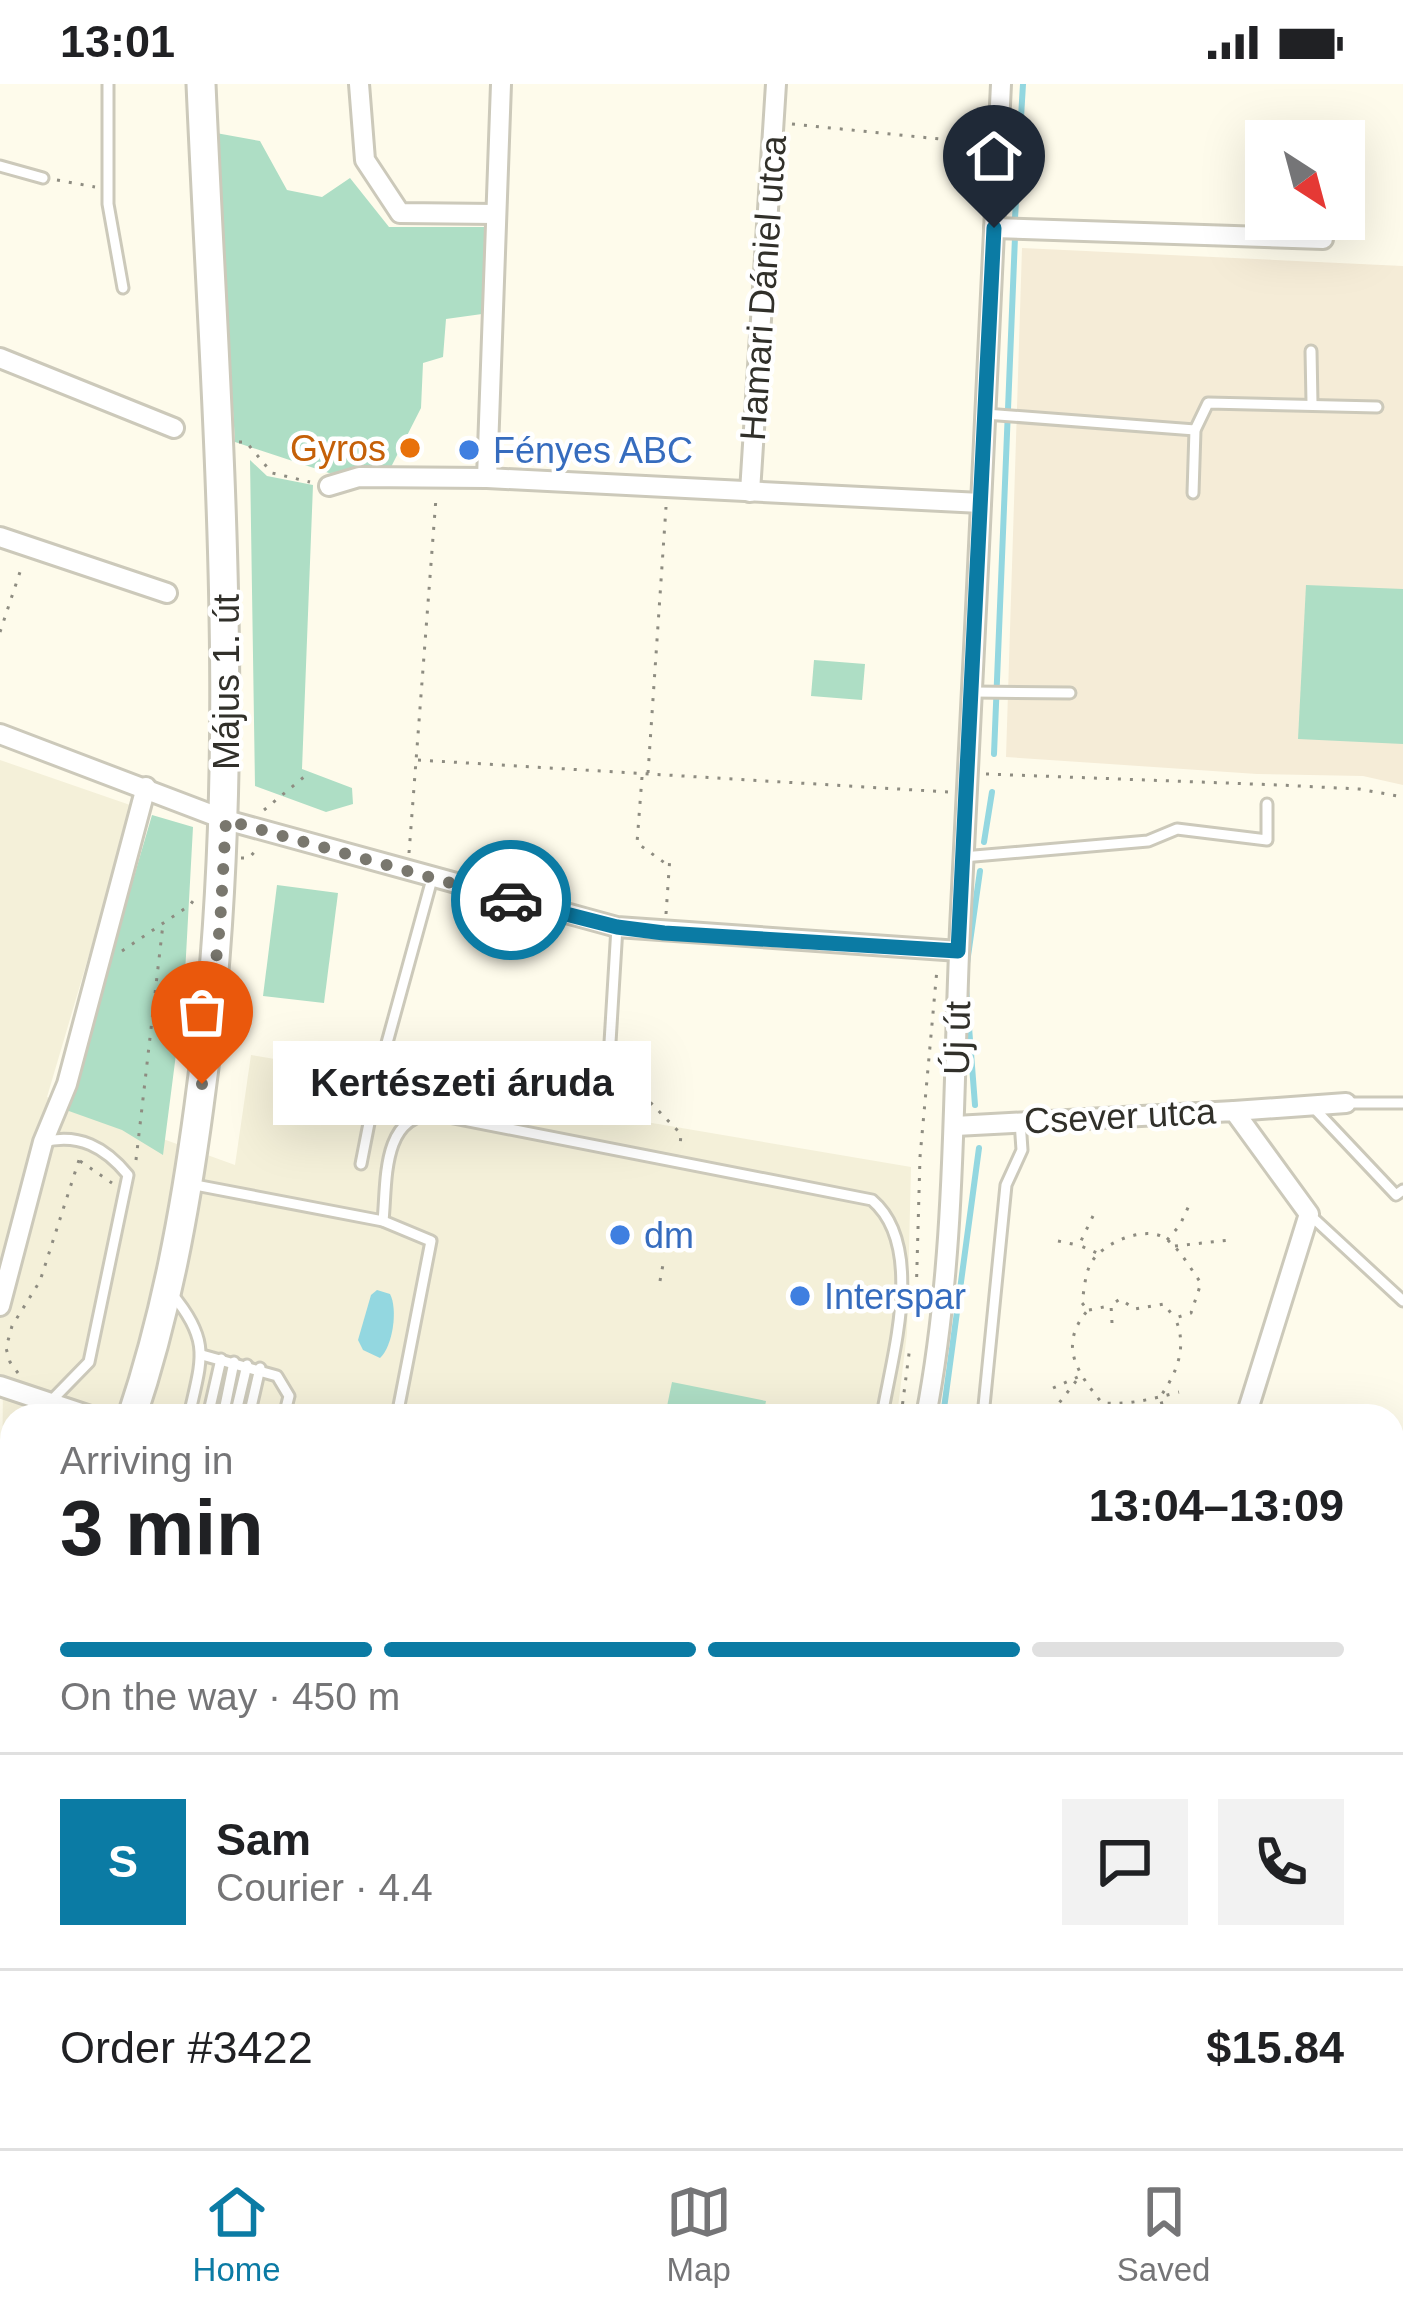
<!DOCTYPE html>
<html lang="en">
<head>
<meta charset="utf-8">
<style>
	:root { --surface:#fff; --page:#f2f2f2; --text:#202124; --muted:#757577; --line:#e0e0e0; --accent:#0b7ba4 }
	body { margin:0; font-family:Helvetica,sans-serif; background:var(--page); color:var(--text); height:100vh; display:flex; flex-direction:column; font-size:45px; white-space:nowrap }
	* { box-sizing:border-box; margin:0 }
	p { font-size:39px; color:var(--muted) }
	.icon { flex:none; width:66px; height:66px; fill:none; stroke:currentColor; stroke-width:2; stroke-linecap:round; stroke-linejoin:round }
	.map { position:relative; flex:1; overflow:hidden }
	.panel { position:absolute; left:0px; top:1320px; width:1404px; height:744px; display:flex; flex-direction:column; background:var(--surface); border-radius:36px 36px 0 0; box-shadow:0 12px 48px #0002 }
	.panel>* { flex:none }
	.needle { width:78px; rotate:144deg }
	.fabs { position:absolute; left:1245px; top:36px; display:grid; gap:24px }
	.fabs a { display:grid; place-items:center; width:120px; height:120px; border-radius:0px; background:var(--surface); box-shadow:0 12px 48px #0002; font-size:60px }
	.pin { position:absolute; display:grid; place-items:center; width:102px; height:102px; color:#fff; margin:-123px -51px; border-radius:50% 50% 50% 0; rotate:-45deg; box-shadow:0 0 12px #0007 }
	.pin .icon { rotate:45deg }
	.courier { position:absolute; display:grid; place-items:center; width:120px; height:120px; margin:-60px; border:9px solid #0b7ba4; border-radius:50%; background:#fff; color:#222; box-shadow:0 3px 15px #0007 }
	.bubble { position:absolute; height:84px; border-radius:0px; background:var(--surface); box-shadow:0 12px 48px #0002; font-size:39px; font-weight:700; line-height:84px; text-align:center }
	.headline em { font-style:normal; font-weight:700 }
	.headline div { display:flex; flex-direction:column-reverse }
	.headline { display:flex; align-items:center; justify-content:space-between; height:204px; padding:0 60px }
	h1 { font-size:78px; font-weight:700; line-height:90px }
	.bar { display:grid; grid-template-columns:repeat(4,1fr); gap:18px 12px; align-content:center; height:144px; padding:0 60px }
	.bar i { height:15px; border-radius:9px; background:var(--line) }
	.bar .active { background:var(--accent) }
	.bar p { grid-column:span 4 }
	.line { display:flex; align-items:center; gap:30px; padding:0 60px; border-top:3px solid var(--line) }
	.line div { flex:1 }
	.round { display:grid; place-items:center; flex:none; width:126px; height:126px; border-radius:0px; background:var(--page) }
	.status { display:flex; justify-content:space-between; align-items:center; height:84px; padding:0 60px; background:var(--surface); direction:ltr }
	.status svg { height:33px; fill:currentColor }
	.dock { display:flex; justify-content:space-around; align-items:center; height:168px; border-top:3px solid var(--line); background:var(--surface); font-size:33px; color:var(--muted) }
	.dock a { display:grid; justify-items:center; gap:6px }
	.dock .active { color:var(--accent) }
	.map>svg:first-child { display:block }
</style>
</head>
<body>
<div class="status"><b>13:01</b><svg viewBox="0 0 49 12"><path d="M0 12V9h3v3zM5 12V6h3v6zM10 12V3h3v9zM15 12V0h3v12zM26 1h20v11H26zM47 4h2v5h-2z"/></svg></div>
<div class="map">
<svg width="1403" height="2064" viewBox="0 0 1403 2064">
	<rect width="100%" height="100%" fill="#fefbeb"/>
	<g fill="#f4f0d9">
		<polygon points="0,676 133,722 47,1013 235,1081 251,971 911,1083 907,1249 897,1332 12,1332 12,1695 0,1691 3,1292 0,1290"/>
		<polygon points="427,2052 610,2052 605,2064 441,2064"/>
	</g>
	<polygon fill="#f5ecd7" points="1022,164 1403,182 1403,701 1363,692 1257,690 1006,673"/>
	<g fill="#aedec5">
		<polygon points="216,49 260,57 287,106 322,113 350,94 389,143 486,143 482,230 446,235 443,273 423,279 421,324 389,387 329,389 235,358"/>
		<polygon points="250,376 267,392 313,401 302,685 352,704 353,720 326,728 255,702"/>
		<polygon points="1306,501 1403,505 1403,660 1298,655"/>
		<polygon points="814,576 865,580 862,616 811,612"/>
		<polygon points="152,731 193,743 184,908 163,1071 122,1046 66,1026"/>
		<polygon points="277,801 338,809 324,919 263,912"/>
		<polygon points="672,1298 766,1317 763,1332 665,1332"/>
	</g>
	<g fill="#93d7e0">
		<path d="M377 1206 390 1210C398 1225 393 1262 380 1274L363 1266 358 1256 371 1211Z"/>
		<polygon points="1392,1694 1403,1696 1403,1910 1392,1928"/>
	</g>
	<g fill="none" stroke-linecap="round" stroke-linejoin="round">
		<g stroke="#93d7e0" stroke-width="6">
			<polyline points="1015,134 1023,0"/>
			<polyline points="994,670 1015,153"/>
			<polyline points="984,758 992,708"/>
			<polyline points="967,879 980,787"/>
			<polyline points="966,904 975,1021"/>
			<polyline points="943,1332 979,1064"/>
			<polyline points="1392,1673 1403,1674"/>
			<polyline points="0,1792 12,1802"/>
			<polyline points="0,1987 12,1993"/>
			<polyline points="145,2052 179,2064"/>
			<polyline points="281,2052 294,2064"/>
			<polyline points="1274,2052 1295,2064"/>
			<polyline points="538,2064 544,2052"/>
		</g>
		<defs>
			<g id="service">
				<polyline points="108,0 108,120 123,204"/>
				<polyline points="0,82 43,94"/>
				<polyline points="1311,267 1312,319"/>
				<polyline points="985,330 1195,346"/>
				<polyline points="1193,409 1195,346 1208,319 1377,323"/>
				<polyline points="973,608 1070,609"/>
				<polyline points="963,773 1148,757 1177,745 1267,756 1267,720"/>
				<polyline points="539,971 609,975 617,843"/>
				<polyline points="1346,1019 1403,1019"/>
				<polyline points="1311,1021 1396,1111 1403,1106"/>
				<path d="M43 1058C79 1049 105 1063 128 1091L89 1278 49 1319"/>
				<polyline points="361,1080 379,988 432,795"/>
				<polyline points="190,1100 383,1137 431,1157 397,1332"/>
				<polyline points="1310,1131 1403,1217"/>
				<path d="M383 1137C387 1099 381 1032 433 1030L872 1116C926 1162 892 1271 882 1332"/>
				<path d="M172 1210C212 1258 201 1276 189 1332"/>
				<polyline points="202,1271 277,1292 289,1312 284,1332"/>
				<polyline points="208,1332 221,1275"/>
				<polyline points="223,1332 234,1278"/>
				<polyline points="235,1332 247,1281"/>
				<polyline points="249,1332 260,1284"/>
				<polyline points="983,1332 1006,1101 1022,1066 1020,1037"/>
				<polyline points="760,2052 771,2064"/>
			</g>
			<g id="minor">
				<polyline points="359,0 365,76 400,129 496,130"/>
				<polyline points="994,144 1323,155"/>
				<polyline points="0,274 174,344"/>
				<polyline points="487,394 501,0"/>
				<polyline points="329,402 359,393 487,394 981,419"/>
				<polyline points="750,408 776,0"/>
				<polyline points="0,453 167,509"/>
				<polyline points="0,650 226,736 617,843 959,867"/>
				<polyline points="1234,1027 1346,1019"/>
				<polyline points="955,1042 1234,1027 1309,1130 1246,1332"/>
				<polyline points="0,1222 43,1058 67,1000 146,703"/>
				<polyline points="0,1302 90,1332"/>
				<path d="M926 1332C958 1165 952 994 961 825 974 550 990 275 1001 0"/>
				<polyline points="0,2007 12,2014"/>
				<polyline points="48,2052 54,2064"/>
				<polyline points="406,2052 419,2064"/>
				<polyline points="631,2064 636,2052"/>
			</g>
			<g id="secondary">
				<path d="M132 1332C166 1231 185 1127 199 1022 247 680 216 343 201 0"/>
				<polyline points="0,1722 12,1697"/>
			</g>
		</defs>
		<use href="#service" stroke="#ccc9ba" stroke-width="15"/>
		<use href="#minor" stroke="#ccc9ba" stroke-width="24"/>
		<use href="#secondary" stroke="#ccc9ba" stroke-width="33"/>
		<g stroke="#8e8c81" stroke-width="3" stroke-dasharray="3 9" stroke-linecap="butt">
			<polyline points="792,40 979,59"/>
			<polyline points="57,96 95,103"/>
			<polyline points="239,358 246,358 272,389 310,398"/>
			<polyline points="0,548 22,482"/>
			<polyline points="418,676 948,708"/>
			<polyline points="648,689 666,423"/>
			<polyline points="986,690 1279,701 1359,705 1403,713"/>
			<polyline points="642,693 637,759 669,782"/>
			<polyline points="264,726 310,688"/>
			<polyline points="409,769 436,414"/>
			<polyline points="241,774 249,774 257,765"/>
			<polyline points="666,830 670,772"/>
			<polyline points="122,867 190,821 196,813"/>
			<polyline points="617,984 681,1050 680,1062"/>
			<polyline points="136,1076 163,840"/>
			<polyline points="80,1077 112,1099"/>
			<polyline points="1093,1132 1079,1161 1097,1169"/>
			<polyline points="1167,1156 1180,1141 1191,1117"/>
			<polyline points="1058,1157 1077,1161"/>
			<polyline points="1175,1162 1230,1156"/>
			<polyline points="660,1197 664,1175"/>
			<polyline points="916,1217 920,1073 937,885"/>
			<polyline points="1089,1226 1109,1222"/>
			<polyline points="1112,1239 1111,1221 1120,1215 1135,1225 1164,1220 1174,1233"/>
			<polyline points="18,1289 10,1278 6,1264 12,1242 40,1197 79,1076 76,1072"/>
			<polyline points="1053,1304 1080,1292 1056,1323"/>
			<polyline points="163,1332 164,1331"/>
			<polyline points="901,1332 910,1262"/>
			<path d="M1165 1332 1160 1313C1177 1289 1188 1262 1175 1234L1191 1229 1201 1199C1190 1184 1180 1165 1165 1154 1145 1141 1100 1159 1090 1181 1085 1191 1084 1207 1082 1219L1088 1226C1057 1262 1078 1289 1102 1319 1130 1321 1152 1315 1179 1308"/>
			<polyline points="1392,1426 1403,1426"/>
			<polyline points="0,1638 3,1629"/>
			<polyline points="1392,1683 1403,1684"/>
			<polyline points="0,1744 12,1752"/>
			<polyline points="0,1828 12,1818"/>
			<polyline points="0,1909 12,1906"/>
			<polyline points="0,1937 12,1940"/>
			<polyline points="0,1961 12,1968"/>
			<polyline points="1392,1961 1403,1943"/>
			<polyline points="252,2052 256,2064"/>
			<polyline points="1296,2052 1317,2064"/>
			<polyline points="607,2064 612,2052"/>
			<polyline points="1330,2064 1337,2052"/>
		</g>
		<use href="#service" stroke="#fff" stroke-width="9"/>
		<use href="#minor" stroke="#fff" stroke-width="18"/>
		<use href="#secondary" stroke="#fff" stroke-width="27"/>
	</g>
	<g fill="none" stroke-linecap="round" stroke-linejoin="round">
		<polyline stroke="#79776e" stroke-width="12" stroke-dasharray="0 21.6" points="202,1000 220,841 226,736 511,816"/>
		<polyline stroke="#0b7ba4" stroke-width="15" points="511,816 617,843 664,849 958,867 994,144"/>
	</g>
	<circle fill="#e8710a" stroke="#fff" stroke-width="4.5" cx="410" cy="364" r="12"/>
	<g fill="#3f7fe0" stroke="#fff" stroke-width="4.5">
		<circle cx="469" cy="366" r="12"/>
		<circle cx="620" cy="1151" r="12"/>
		<circle cx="800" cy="1212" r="12"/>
	</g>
	<g text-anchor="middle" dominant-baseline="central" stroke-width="9" stroke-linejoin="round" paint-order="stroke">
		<g font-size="36" fill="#31302a" stroke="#fff">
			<text transform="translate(763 204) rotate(-86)">Hamari Dániel utca</text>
			<text transform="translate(226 598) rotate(-90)">Május 1. út</text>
			<text transform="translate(957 954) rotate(-89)">Új út</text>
			<text transform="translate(1120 1032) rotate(-3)">Csever utca</text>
		</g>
		<g font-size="36" fill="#c56008" stroke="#fff" text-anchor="end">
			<text x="386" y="364">Gyros</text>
		</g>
		<g font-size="36" fill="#366cbe" stroke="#fff" text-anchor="start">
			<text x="493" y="366">Fényes ABC</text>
			<text x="644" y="1151">dm</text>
			<text x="824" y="1212">Interspar</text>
		</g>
	</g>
</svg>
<div class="fabs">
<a><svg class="needle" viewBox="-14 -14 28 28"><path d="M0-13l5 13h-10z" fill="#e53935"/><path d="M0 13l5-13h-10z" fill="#757577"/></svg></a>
</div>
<div class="pin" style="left:202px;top:1000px;background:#ea580c"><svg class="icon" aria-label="bag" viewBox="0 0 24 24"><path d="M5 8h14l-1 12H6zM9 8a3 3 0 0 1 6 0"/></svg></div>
<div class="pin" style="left:994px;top:144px;background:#1f2937"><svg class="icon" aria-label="home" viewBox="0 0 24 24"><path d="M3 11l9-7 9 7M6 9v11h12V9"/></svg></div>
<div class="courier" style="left:511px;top:816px"><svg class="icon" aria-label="car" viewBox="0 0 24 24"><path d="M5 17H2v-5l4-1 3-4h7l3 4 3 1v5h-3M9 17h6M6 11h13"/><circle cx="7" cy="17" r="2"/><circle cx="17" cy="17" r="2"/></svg></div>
<div class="bubble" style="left:273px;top:957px;width:378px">Kertészeti áruda</div>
<section class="panel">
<div class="headline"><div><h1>3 min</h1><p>Arriving in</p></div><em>13:04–13:09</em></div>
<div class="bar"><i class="active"></i><i class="active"></i><i class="active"></i><i></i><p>On the way · 450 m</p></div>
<div class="line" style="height:216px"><b class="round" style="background:var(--accent);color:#fff">S</b><div><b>Sam</b><p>Courier · 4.4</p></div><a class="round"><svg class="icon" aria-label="chat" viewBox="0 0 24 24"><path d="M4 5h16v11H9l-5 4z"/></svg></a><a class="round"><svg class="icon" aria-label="phone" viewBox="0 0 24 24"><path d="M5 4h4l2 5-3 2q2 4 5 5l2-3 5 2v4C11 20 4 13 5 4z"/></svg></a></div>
<div class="line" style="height:156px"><div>Order #3422</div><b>$15.84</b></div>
</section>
</div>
<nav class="dock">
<a class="active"><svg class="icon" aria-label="home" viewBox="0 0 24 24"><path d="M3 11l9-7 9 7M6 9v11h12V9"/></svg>Home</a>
<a><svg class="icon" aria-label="map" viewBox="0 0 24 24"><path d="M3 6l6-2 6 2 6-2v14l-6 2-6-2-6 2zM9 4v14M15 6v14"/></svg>Map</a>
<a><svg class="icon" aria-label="saved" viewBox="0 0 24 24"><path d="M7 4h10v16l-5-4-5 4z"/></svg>Saved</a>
</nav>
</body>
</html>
